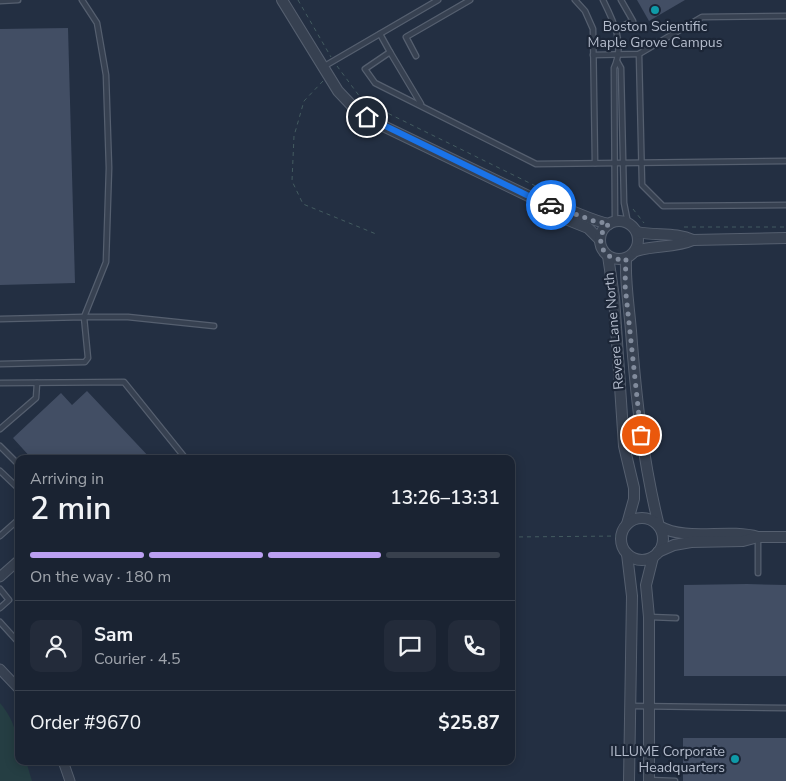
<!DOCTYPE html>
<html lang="en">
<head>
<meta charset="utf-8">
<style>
	:root { --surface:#1a2332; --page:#232b3a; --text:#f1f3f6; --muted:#9fa4ac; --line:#38404d; --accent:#bca0f2 }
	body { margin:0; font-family:"Nunito Sans",sans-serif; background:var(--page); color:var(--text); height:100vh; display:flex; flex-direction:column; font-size:19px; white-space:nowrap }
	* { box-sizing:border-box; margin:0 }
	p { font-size:16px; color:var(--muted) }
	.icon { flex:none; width:28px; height:28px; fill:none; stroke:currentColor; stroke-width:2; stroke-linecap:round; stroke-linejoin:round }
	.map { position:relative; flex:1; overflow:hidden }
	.details { position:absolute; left:15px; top:455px; width:500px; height:310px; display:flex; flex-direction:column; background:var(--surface); border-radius:10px; box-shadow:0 2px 12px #0003,0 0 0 1px var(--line) }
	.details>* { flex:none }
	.pin { position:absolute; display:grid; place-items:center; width:42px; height:42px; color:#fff; margin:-21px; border:2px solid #fff; border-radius:50%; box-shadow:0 1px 5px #0007 }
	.courier { position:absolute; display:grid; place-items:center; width:50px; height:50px; margin:-25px; border:4px solid #1a73e8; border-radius:50%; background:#fff; color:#222; box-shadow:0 1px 6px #0007 }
	.overview em { font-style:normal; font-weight:600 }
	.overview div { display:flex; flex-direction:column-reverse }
	.overview { display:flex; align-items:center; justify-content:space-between; height:85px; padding:0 15px }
	h1 { font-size:32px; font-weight:600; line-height:38px }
	.bar { display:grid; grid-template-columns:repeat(4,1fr); gap:8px 5px; align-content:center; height:60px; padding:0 15px }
	.bar i { height:6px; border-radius:4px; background:var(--line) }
	.bar .current { background:var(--accent) }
	.bar p { grid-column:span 4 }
	.line { display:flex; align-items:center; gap:12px; padding:0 15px; border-top:1px solid var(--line) }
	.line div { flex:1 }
	.round { display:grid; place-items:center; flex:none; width:52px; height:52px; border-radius:10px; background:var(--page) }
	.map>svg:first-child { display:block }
</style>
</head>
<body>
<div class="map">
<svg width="786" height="781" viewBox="0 0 786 781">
	<rect width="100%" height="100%" fill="#232f42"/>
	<path fill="#253e43" d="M0 703C15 721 19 738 19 761H26L32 781H0Z"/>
	<g fill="#424e64">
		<polygon points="637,0 685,0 649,21"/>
		<polygon points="68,28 75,283 0,285 0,29"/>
		<polygon points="87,391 151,459 32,459 13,438 61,393 72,405"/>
		<polygon points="747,584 786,585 786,676 684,676 684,585"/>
		<rect x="683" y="738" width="103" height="43"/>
	</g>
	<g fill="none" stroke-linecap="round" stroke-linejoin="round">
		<defs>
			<g id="service">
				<polyline points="82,0 97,23 106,75 109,168 106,262 84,317 128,317 214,326"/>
				<polyline points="575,0 585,11 593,29 595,163"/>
				<path d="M603 0C614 22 625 44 614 68L615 221"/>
				<polyline points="0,1 18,0"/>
				<polyline points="617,29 633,21 621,0"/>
				<polyline points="380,34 390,52 365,69 375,83 536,164 786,161"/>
				<polyline points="390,52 421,104"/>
				<polyline points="639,54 642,185 663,206 786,205"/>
				<polyline points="593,55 639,54 702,17 786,16"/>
				<polyline points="416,56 406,37 470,0"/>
				<polyline points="617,61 621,68 624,203 628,223"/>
				<polyline points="323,67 438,0"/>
				<polyline points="0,319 84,317 88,358 85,362 0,364"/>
				<polyline points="0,383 124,382 186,459"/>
				<polyline points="0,429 36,398 37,383"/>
				<polyline points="0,446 19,465"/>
				<polyline points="0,471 19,489"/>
				<polyline points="0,536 19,519"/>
				<polyline points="758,573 758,538"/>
				<polyline points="0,589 9,600 0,608"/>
				<polyline points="650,617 676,618"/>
				<polyline points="0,622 19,643"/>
				<polyline points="632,706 786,708"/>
				<polyline points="649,780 675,781"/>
			</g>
			<g id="minor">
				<polyline points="0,577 19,560"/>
				<polyline points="0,669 19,689"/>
				<polyline points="63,761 70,781"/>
			</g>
			<g id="tertiary">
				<path d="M282 0 338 91 356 110 377 123 545 204C568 206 587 220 609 224"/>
				<polyline points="545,204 553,214 588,228 600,240"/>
				<circle cx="619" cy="240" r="19"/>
				<path d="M637 232C656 236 676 232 693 240L786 238"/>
				<path d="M636 251C655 245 675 248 693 240"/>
				<polyline points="608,256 614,297 624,446 634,488 634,499 627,524"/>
				<path d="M626 259C625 283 629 306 631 331 636 397 643 462 659 526 687 542 726 528 758 537"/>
				<circle cx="642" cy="539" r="21"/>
				<polyline points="658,552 674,545 691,542 743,541 758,537 786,537"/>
				<polyline points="627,554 632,596 629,781"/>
				<polyline points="649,781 649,617 646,585 653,557"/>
			</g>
		</defs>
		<use href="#service" stroke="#555f6f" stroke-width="7"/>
		<use href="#minor" stroke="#555f6f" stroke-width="11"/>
		<use href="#tertiary" stroke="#555f6f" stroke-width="12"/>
		<g stroke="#435b60" stroke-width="1" stroke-dasharray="4 4" stroke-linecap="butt">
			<polyline points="298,0 331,57"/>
			<polyline points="337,66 363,101 556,196"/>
			<polyline points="323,81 304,101 294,136 292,181 303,204 376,234"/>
			<polyline points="633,209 644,223"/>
			<polyline points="684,227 786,227"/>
			<polyline points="511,537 621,536"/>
		</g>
		<use href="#service" stroke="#374151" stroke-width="4.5"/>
		<use href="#minor" stroke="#374151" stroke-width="9"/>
		<use href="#tertiary" stroke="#374151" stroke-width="10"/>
	</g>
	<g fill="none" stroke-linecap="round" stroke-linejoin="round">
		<path stroke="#818b9c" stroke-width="5" stroke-dasharray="0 9" d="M551 205 594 221 609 224C592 238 603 263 626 259L625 285 641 435"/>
		<polyline stroke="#1a73e8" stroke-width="6" points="367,117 545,204 551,205"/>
	</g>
	<g fill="#0f9aa8" stroke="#1c2637" stroke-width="2">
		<circle cx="655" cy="10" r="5"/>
		<circle cx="735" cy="759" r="5"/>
	</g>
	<g text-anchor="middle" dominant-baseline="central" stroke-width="4.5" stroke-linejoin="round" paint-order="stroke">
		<g font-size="14" fill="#b4bccc" stroke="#1c2637">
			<text x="655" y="26">Boston Scientific<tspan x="655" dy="16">Maple Grove Campus</tspan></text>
			<text x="725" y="751" text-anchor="end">ILLUME Corporate<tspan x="725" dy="16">Headquarters</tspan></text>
		</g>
		<g font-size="14" fill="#b4bccc" stroke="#1c2637">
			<text transform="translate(614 331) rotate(-95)">Revere Lane North</text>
		</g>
	</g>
</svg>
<div class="pin" style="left:641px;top:435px;background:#ea580c"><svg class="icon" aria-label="bag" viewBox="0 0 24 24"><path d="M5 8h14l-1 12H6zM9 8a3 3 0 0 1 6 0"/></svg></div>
<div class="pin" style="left:367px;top:117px;background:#1f2937"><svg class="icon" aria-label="home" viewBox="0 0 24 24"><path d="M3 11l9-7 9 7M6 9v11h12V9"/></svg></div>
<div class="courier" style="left:551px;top:205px"><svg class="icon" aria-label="car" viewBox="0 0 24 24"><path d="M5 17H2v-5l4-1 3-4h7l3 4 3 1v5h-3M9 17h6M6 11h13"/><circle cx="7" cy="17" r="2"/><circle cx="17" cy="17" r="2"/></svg></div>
<section class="details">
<div class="overview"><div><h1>2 min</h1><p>Arriving in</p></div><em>13:26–13:31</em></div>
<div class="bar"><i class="current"></i><i class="current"></i><i class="current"></i><i></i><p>On the way · 180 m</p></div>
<div class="line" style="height:90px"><a class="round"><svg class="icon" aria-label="person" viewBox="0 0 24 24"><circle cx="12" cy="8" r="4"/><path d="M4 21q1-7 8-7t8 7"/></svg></a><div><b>Sam</b><p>Courier · 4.5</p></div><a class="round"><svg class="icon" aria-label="chat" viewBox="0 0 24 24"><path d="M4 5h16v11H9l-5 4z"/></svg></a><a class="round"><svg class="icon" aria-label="phone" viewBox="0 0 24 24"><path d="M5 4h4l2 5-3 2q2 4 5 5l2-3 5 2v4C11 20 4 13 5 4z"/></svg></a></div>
<div class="line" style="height:65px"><div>Order #9670</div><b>$25.87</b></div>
</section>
</div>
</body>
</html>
